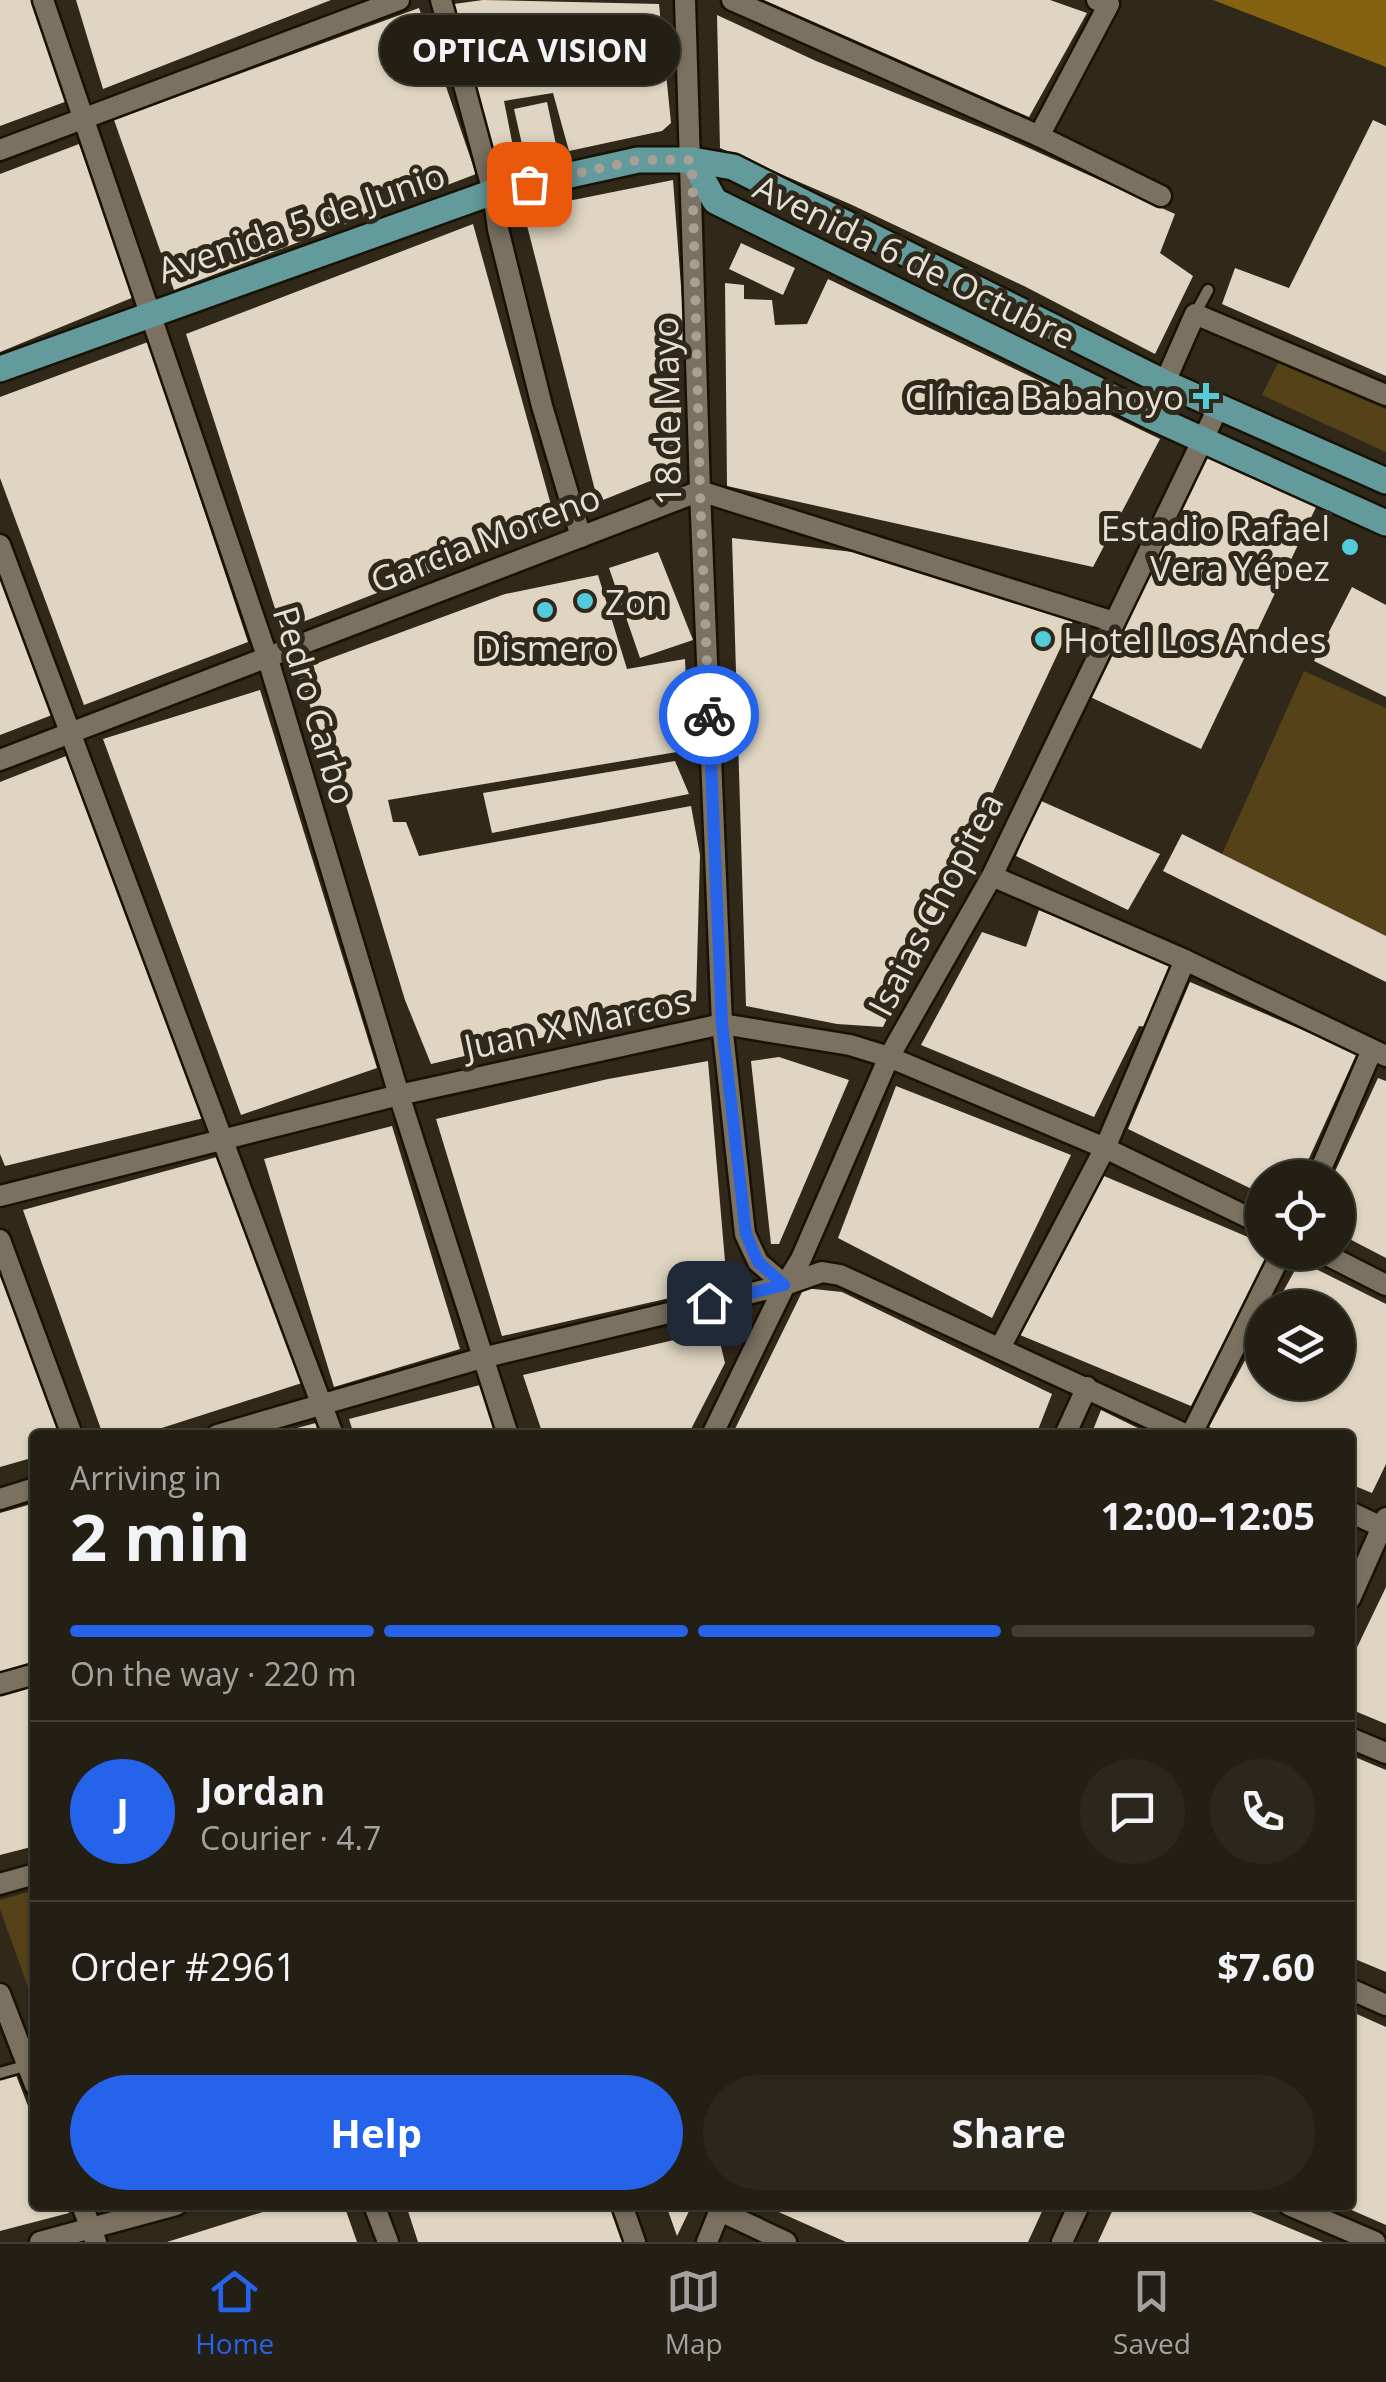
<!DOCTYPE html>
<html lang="en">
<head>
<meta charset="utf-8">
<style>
	:root { --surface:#241f14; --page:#2c271d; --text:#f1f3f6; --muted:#a3a2a0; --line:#413d34; --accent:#2563eb }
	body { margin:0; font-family:"Open Sans",sans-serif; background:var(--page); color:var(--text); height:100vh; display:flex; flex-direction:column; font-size:38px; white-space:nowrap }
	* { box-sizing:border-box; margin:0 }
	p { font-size:32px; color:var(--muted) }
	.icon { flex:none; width:55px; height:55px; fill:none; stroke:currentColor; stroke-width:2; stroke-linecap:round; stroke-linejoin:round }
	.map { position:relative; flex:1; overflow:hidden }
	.sheet { position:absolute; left:30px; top:1430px; width:1325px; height:780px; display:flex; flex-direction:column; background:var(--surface); border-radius:10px; box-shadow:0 2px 8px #0004,0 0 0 2px var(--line) }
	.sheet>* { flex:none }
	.tools { position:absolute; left:1245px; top:1160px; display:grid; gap:20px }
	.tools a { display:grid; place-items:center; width:110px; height:110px; border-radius:50%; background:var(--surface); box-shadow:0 2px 8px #0004,0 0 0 2px var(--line); font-size:50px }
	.pin { position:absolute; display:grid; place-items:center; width:85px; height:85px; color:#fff; margin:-42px; border-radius:20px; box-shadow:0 5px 15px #0006 }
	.courier { position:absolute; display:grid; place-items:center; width:100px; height:100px; margin:-50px; border:8px solid #2563eb; border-radius:50%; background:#fff; color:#222; box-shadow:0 2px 12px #0007 }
	.bubble { position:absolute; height:70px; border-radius:35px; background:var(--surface); box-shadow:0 2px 8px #0004,0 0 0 2px var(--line); font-size:32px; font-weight:700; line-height:70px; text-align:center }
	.summary em { font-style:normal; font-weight:700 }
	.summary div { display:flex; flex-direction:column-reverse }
	.summary { display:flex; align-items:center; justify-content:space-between; height:170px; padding:0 40px }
	h1 { font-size:65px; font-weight:700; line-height:75px }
	.bar { display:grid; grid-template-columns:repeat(4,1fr); gap:15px 10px; align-content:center; height:120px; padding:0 40px }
	.bar i { height:12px; border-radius:8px; background:var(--line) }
	.bar .current { background:var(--accent) }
	.bar p { grid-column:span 4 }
	.line { display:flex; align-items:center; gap:25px; padding:0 40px; border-top:2px solid var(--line) }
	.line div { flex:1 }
	.round { display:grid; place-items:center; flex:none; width:105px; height:105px; border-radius:52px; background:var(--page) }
	.primary-button { display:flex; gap:20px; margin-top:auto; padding:20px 40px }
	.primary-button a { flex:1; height:115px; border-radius:60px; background:var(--accent); color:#fff; font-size:40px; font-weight:700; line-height:115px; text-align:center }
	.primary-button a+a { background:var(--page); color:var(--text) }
	.tabs { display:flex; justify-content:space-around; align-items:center; height:140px; border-top:2px solid var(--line); background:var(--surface); font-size:28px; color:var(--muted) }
	.tabs a { display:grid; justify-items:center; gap:5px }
	.tabs .current { color:var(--accent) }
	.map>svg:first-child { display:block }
</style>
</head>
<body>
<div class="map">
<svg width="1386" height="2242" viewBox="0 0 1386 2242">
	<rect width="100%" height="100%" fill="#30291a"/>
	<g fill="#564218">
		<polygon points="1278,363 1386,409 1386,452 1262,395"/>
		<polygon points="1304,671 1386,708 1386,936 1222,854"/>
		<polygon points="35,1890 35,2007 0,1909 0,1900"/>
	</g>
	<polygon fill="#846212" points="1213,0 1386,0 1386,67"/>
	<g fill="#dfd5c2">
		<polygon points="0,0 34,0 70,100 0,126"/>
		<polygon points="76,0 331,0 103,89"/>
		<polygon points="483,0 659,4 671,123 662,131 569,151 553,93 504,101 516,162 498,168 454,4"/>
		<polygon points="764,0 1050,0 1087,13 1029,117"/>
		<polygon points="419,8 476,174 174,290 114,120"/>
		<polygon points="717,15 816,61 1002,136 1175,214 1160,253 1193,276 1155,354 1024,286 850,204 720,148"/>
		<polygon points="547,102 558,154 526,162 514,109"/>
		<polygon points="1373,120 1386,126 1386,376 1222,304 1235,268 1289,288"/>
		<polygon points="79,144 134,297 0,352 0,174"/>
		<polygon points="673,180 683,313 680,469 598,502 523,210"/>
		<polygon points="473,224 556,523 282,630 186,334"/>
		<polygon points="741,243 795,268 783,295 729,269"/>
		<polygon points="828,279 1160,439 1093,567 727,486 725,283 744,285 744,299 772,300 775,325 807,324"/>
		<polygon points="148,342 248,642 84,705 0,478 0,397"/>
		<polygon points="1202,451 1317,505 1201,749 1086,695"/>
		<polygon points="732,538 853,552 1073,621 883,1027 837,1024 746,1006"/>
		<polygon points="658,552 693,640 640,658 609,568"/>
		<polygon points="0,575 52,715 0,735"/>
		<polygon points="598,575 627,669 685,659 689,750 388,800 393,822 406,822 419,856 691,806 700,855 696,1001 431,1064 405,1000 335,769 296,671 505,594"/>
		<polygon points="1352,587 1386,605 1386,697 1314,661"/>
		<polygon points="260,690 377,1068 241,1115 103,739"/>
		<polygon points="66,756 204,1118 5,1166 0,1154 0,782"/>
		<polygon points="675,761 689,794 492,833 483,793"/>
		<polygon points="1039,800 1160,854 1128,910 1016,856"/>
		<polygon points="1182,834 1386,936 1386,982 1163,871"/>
		<polygon points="1039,910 1175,966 1147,1027 1139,1026 1094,1117 921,1045 982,932 1026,947"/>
		<polygon points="1190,982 1357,1053 1300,1178 1262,1178 1262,1194 1128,1129"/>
		<polygon points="779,1057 849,1080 779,1244 771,1244 751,1061"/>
		<polygon points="708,1061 727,1285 502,1336 436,1119 608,1079"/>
		<polygon points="1378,1078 1386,1081 1386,1258 1338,1233 1338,1178 1332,1178"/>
		<polygon points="896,1086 1071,1155 992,1318 838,1238"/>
		<polygon points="392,1126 460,1349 334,1387 264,1159"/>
		<polygon points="217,1157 305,1382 140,1435 103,1435 23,1210"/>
		<polygon points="1104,1176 1262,1243 1262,1252 1270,1252 1191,1406 1020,1335"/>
		<polygon points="1300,1261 1386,1304 1386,1464 1372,1493 1350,1484 1350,1435 1228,1435 1209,1427 1262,1329 1262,1382 1338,1382 1338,1308 1274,1308"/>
		<polygon points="0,1276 63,1435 35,1435 35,1457 0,1467"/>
		<polygon points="804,1288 842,1292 1052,1394 1036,1435 732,1435"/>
		<polygon points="717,1330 725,1363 688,1435 543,1435 523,1375"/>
		<polygon points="480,1385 496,1435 354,1435 349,1419"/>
		<polygon points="1101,1410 1152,1435 1091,1435"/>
		<polygon points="323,1421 328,1435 275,1435 275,1434"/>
		<polygon points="35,1503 35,1663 0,1673 0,1513"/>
		<polygon points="1386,1587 1386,1724 1350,1709 1350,1662"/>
		<polygon points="35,1681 35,1846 0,1855 0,1691"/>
		<polygon points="1350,1755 1386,1770 1386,1972 1350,1957"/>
		<polygon points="1350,2011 1386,2027 1386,2225 1340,2205 1350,2205"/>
		<polygon points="16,2075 35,2124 35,2205 66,2205 69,2213 0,2231 0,2080"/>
		<polygon points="285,2205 344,2205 357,2242 167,2242"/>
		<polygon points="406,2205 612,2205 626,2242 418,2242"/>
		<polygon points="666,2205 692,2205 677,2236"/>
		<polygon points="763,2205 1045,2205 1028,2242 846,2242"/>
		<polygon points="1115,2205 1234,2205 1323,2242 1098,2242"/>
	</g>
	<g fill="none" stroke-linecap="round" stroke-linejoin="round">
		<defs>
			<g id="service">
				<polyline points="1195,314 1208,290"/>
				<polyline points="0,2073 28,2065"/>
			</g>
			<g id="minor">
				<polyline points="43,0 267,656 399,1095 508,1435"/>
				<polyline points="441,0 493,192 498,229 542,406 581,537"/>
				<polyline points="685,0 700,491 722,1024 745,1234 758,1262 785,1285"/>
				<polyline points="732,0 1039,136 1161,196"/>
				<polyline points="1039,136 1109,4 1097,0"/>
				<polyline points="0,150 399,0"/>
				<polyline points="1150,416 1195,314 1386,395"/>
				<polyline points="0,545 333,1435"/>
				<polyline points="0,760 700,491 1114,622"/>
				<polyline points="992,876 1185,960 1386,1056"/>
				<polyline points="1317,1178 1372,1050"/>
				<polyline points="0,1196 399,1095 722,1024 850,1045 889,1057 1105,1148 1262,1224"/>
				<polyline points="0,1240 72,1435"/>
				<polyline points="1321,1252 1386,1285"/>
				<polyline points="1001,1346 1105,1148 1185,960"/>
				<polyline points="217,1435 482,1358 785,1285 822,1272 840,1275 1187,1435"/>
				<polyline points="712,1435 785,1285 801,1259 889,1057 992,876 1219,406"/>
				<polyline points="1065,1435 1087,1387"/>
				<polyline points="1191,1435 1282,1252"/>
				<polyline points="0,1499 35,1488"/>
				<polyline points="1350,1512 1386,1529"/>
				<polyline points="1350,1599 1386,1518"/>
				<polyline points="0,1684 35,1674"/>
				<polyline points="1350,1738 1386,1753"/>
				<polyline points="0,1884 35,1874"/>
				<polyline points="1350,1989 1386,2005"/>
				<polyline points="0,1994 35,2085"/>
				<polyline points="82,2205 96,2242"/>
				<polyline points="374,2205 388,2242"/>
				<polyline points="622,2205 635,2242"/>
				<polyline points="1289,2205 1375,2242"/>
				<polyline points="720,2211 786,2242"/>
				<polyline points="40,2242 176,2205"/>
				<polyline points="707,2242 722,2205"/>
				<polyline points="1062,2242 1079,2205"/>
			</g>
			<g id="primary">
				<polyline points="692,160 715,201 1150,416 1386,523"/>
				<polyline points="0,369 493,192 638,160 692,160 733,167 1165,383 1386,481"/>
			</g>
		</defs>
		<use href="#service" stroke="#181104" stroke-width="15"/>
		<use href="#minor" stroke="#181104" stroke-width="25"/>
		<use href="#primary" stroke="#181104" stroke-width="30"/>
		<use href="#service" stroke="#7a7161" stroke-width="10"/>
		<use href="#minor" stroke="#7a7161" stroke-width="20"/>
		<use href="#primary" stroke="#639b9c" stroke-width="25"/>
	</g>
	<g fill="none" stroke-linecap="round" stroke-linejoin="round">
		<polyline stroke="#a6a095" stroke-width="10" stroke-dasharray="0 18" points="529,184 638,160 692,160 700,491 709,715"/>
		<polyline stroke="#2563eb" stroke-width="12" points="709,1303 784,1285 758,1262 746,1234 722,1024 709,715"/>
	</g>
	<g fill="#53cbda" stroke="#30291a" stroke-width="4">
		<path d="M1201 381h10v10h10v10h-10v10h-10v-10h-10v-10h10z"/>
		<circle cx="1350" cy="547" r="10"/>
		<circle cx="585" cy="601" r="10"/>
		<circle cx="545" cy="610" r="10"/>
		<circle cx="1043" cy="639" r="10"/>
	</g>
	<g text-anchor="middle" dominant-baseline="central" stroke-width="10" stroke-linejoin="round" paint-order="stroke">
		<g font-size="35" fill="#e5e0d7" stroke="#30291a">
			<text transform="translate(301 222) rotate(-19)">Avenida 5 de Junio</text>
			<text transform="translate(915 261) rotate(26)">Avenida 6 de Octubre</text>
			<text transform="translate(666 411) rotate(-91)">18 de Mayo</text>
			<text transform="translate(485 538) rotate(-21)">Garcia Moreno</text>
			<text transform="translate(315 705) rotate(73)">Pedro Carbo</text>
			<text transform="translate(935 904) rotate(-62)">Isaias Chopitea</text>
			<text transform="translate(577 1023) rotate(-12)">Juan X Marcos</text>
		</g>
		<g font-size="35" fill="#e5e0d7" stroke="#30291a" text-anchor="end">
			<text x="1184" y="396">Clínica Babahoyo</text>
			<text x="1330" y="527">Estadio Rafael<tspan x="1330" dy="40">Vera Yépez</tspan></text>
			<text x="605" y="601" text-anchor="start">Zon</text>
			<text x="1063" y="639" text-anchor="start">Hotel Los Andes</text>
			<text x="545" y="647" text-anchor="middle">Dismero</text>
		</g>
	</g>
</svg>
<div class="tools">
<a><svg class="icon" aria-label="locate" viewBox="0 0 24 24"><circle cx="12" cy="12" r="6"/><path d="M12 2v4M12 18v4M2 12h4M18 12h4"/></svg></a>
<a><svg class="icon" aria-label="layers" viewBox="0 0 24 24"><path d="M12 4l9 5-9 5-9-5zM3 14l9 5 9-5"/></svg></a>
</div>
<div class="pin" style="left:529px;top:184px;background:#ea580c"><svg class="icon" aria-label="bag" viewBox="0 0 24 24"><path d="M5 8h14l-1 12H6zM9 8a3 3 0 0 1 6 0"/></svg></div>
<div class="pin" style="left:709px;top:1303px;background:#1f2937"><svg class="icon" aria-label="home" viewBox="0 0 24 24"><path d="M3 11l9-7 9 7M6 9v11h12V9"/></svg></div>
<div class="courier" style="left:709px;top:715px"><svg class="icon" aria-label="bike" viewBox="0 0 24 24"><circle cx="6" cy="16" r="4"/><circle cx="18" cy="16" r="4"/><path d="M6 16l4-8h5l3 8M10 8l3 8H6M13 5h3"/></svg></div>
<div class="bubble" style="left:380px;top:15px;width:300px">OPTICA VISION</div>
<section class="sheet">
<div class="summary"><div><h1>2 min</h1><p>Arriving in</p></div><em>12:00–12:05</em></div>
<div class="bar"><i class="current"></i><i class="current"></i><i class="current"></i><i></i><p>On the way · 220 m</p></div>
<div class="line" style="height:180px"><b class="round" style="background:var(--accent);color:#fff">J</b><div><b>Jordan</b><p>Courier · 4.7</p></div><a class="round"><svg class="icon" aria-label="chat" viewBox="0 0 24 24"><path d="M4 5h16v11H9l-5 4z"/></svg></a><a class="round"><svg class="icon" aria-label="phone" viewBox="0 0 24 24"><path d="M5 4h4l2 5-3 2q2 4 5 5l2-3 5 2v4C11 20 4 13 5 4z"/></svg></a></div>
<div class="line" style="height:130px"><div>Order #2961</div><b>$7.60</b></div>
<div class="primary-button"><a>Help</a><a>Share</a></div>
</section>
</div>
<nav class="tabs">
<a class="current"><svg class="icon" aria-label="home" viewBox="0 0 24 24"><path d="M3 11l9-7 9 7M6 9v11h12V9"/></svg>Home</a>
<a><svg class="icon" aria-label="map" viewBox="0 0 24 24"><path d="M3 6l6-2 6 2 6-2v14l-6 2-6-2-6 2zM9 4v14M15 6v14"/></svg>Map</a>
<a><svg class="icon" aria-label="saved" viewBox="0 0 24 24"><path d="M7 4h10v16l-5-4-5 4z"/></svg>Saved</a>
</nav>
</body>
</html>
